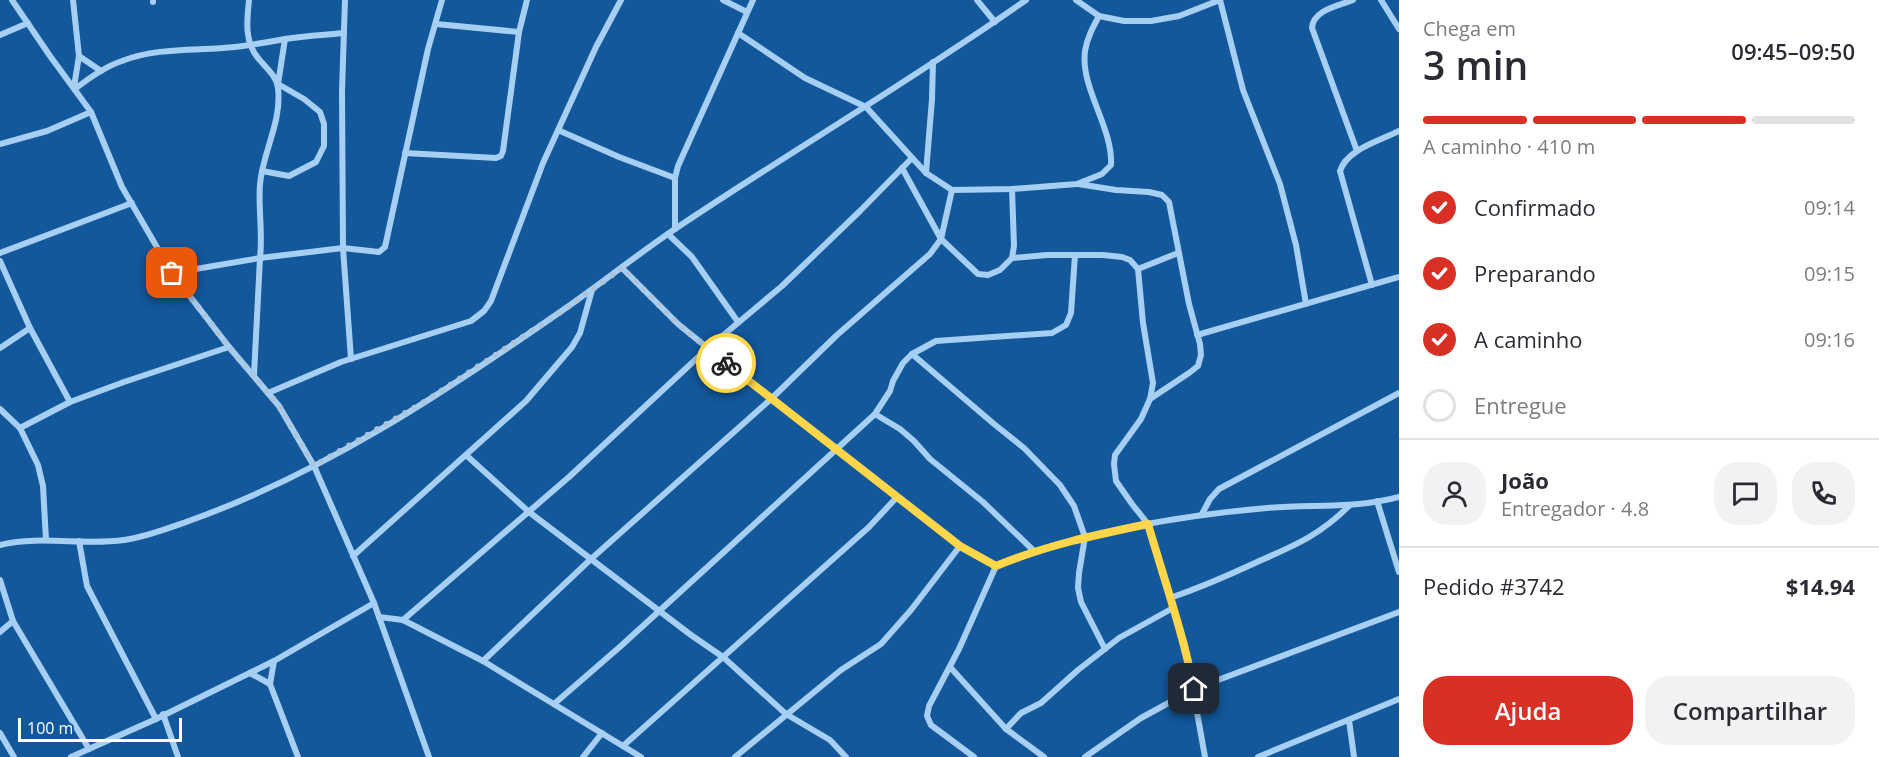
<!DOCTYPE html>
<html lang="pt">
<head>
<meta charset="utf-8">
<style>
	:root { --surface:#fff; --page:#f2f2f3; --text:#2b2b33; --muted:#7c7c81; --line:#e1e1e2; --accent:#d93025 }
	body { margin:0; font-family:"Open Sans",sans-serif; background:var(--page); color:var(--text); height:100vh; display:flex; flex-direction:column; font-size:22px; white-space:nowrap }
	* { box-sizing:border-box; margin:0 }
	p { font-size:20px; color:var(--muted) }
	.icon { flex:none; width:33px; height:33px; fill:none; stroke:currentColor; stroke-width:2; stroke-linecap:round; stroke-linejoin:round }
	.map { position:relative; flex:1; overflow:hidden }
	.details { display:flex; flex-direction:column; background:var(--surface); width:480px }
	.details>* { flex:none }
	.scale { position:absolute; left:18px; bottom:15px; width:164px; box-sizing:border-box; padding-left:6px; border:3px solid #fff; border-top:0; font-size:16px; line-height:21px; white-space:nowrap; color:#fff; -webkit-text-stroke:4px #12589b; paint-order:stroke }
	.pin { position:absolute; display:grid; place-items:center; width:51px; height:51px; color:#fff; margin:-26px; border-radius:12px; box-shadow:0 3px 9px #0006 }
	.courier { position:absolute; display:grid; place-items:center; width:60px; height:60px; margin:-30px; border:4px solid #ffd54a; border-radius:50%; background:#fff; color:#222; box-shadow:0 2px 8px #0007 }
	.overview em { font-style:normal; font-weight:600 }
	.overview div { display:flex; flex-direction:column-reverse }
	.overview { display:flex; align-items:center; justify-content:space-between; height:102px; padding:0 24px }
	h1 { font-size:39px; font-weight:600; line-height:45px }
	.bar { display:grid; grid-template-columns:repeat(4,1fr); gap:9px 6px; align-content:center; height:72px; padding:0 24px }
	.bar i { height:8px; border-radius:4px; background:var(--line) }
	.bar .current { background:var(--accent) }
	.bar p { grid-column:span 4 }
	.line { display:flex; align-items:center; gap:15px; padding:0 24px; border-top:2px solid var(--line) }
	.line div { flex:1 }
	.round { display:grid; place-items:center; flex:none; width:63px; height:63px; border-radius:24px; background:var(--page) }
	ol { padding:0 24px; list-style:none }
	li { display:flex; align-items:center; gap:18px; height:66px }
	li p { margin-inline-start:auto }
	li .icon { padding:6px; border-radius:50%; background:var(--accent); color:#fff; stroke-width:4 }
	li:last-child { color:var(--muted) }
	li i { width:33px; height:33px; border:3px solid var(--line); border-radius:50% }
	.cta { display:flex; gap:12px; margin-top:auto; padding:12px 24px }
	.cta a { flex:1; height:69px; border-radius:24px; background:var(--accent); color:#fff; font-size:24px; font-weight:600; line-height:69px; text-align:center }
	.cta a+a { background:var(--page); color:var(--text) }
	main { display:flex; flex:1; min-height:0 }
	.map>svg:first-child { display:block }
</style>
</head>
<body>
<main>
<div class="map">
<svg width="1399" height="757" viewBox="0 0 1399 757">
	<rect width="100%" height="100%" fill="#12589b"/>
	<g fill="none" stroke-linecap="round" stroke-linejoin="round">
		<g stroke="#a7cff4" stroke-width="6">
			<polyline points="12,0 50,56 91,112 122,187 172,273 229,347 279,406 314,466 374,603 429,757"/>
			<polyline points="73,0 79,56 74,87"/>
			<path d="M249 0C247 20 244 41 258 58 265 67 277 76 278 88 282 122 263 151 260 184 258 208 263 233 260 258L254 375"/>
			<polyline points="345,0 342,91 343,248 351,359"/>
			<polyline points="723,0 747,12"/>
			<polyline points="977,0 995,22"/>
			<polyline points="1076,0 1099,16 1124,21 1151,21 1179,16 1220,0"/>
			<polyline points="1220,0 1243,90 1280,184 1296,245 1306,304"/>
			<path d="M1353 0C1338 6 1313 10 1312 28L1357 151"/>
			<polyline points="1381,0 1399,29"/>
			<polyline points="153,2 153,0"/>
			<polyline points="436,24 519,32"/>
			<path d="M738 33 805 78 866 107 926 173 952 190 1012 189 1077 184 1102 174 1111 165C1113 127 1080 88 1085 51 1087 38 1093 27 1099 16"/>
			<polyline points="0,35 28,23"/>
			<polyline points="79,56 101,71"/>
			<path d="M75 89C89 78 104 67 122 61 157 47 198 51 235 47 252 45 268 42 285 39 304 36 324 35 344 33"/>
			<polyline points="558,130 619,157 675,178"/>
			<polyline points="0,144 47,131 91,112"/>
			<polyline points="405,153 496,158 501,156 503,151 519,32 527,0"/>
			<polyline points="902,168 941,239 978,274 988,275 1000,270 1012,258 1014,246 1012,189"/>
			<polyline points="262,171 289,176 316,162 324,146 324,124 320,112 304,99 278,84 285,39"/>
			<polyline points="926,173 932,99 933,62"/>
			<polyline points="1078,184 1116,190 1149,192 1162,195 1169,202 1189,304 1200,344 1201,355 1198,366 1189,373 1150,399"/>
			<polyline points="675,229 675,178 678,166 753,0"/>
			<polyline points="668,234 692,257 738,322"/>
			<polyline points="0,253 132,203"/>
			<polyline points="1012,258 1047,255 1103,255 1122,257 1130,260 1138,269 1143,323 1153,383 1150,399 1141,419 1115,455 1114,464 1116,481 1132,504 1148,524 1173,608 1185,645 1205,757"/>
			<polyline points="0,261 30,328 70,402"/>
			<polyline points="622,268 678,324 771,399 960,546 996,566"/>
			<polyline points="1138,269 1178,253"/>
			<polyline points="172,273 260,258 343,248 379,252 385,247 428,49 442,0"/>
			<path d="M1372 285 1340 171C1347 149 1380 141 1399 131"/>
			<polyline points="1197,335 1399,277"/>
			<polyline points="0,348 30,328"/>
			<polyline points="912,354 994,424 1024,448 1060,485 1074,506 1085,537 1079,573 1078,588 1081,602 1105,649"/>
			<polyline points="268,393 341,362 471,321 484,311 491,301 543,163 596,47 621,0"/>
			<polyline points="0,409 20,428 38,465 43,486 46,540"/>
			<polyline points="875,414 900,429 914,441 930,459 983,502 1034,551"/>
			<polyline points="20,428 70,402 124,382 229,347"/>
			<polyline points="466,455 529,512 691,635 723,657 786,714 830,740 846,757"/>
			<polyline points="1377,501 1399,572"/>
			<polyline points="1202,514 1210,499 1219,489 1399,393"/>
			<polyline points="79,541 87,586 156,719"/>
			<path d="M0 545C41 535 83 546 124 540 142 538 169 528 186 522 322 474 445 392 563 310 602 283 639 253 678 227 793 150 912 80 1026 0"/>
			<polyline points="353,556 526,401 572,347 580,333 592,290"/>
			<polyline points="0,580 13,621 89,749"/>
			<path d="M1170 598C1199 588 1227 576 1255 563 1293 546 1319 536 1349 506"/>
			<polyline points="379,617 403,620 483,661 641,757"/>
			<polyline points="403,620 569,477 708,348 782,286 860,211 912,158"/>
			<polyline points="0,632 13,621"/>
			<polyline points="274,661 270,684 298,757"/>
			<polyline points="483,661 591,559 771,399 837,335 930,254 941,239 952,190"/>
			<polyline points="950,667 1006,729 1044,757"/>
			<polyline points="250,673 270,684"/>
			<polyline points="554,704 622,645 875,414 890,391 893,381 903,363 912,354 936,341 1052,333 1066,325 1071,313 1075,255"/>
			<polyline points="163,714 178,757"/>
			<polyline points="1349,720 1354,757"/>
			<polyline points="1006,729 1021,713 1041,703 1078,670 1119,638 1173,608"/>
			<polyline points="0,733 14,757"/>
			<polyline points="623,746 869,527 897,497"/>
			<polyline points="71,757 156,719 274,661 374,603"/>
			<polyline points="583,757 602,733"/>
			<polyline points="735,757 841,670 881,644 911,610 960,546"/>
			<path d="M974 757 931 725 927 716 929 706 959 649 996 566C1082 532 1175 516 1267 508 1311 504 1356 509 1399 497"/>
			<polyline points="1085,757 1141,718 1194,689 1399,612"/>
			<polyline points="1258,757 1399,699"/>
		</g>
	</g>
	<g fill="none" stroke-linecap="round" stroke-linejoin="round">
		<polyline stroke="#acc5dc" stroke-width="6" stroke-dasharray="0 10.8" points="172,273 229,347 279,406 314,466 426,401 562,311 622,268 678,324 726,363"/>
		<path stroke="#ffd54a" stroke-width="8" d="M726 363 960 546 996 566C1047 545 1095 535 1148 524 1164 579 1183 633 1194 689"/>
	</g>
</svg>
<div class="scale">100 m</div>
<div class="pin" style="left:172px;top:273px;background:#ea580c"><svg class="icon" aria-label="bag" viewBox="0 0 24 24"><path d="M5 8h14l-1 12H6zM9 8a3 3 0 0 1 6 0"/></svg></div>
<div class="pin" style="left:1194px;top:689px;background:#1f2937"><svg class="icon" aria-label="home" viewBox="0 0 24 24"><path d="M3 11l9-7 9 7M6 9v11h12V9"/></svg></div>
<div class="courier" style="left:726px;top:363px"><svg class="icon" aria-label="bike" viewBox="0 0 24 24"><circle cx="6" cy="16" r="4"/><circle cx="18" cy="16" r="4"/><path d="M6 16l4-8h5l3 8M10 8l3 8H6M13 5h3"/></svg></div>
</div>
<section class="details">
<div class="overview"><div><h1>3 min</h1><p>Chega em</p></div><em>09:45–09:50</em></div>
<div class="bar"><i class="current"></i><i class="current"></i><i class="current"></i><i></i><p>A caminho · 410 m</p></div>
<ol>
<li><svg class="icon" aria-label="check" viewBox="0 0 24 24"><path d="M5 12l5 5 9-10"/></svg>Confirmado<p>09:14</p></li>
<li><svg class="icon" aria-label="check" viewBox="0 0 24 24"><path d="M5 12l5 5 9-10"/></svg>Preparando<p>09:15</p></li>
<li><svg class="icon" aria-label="check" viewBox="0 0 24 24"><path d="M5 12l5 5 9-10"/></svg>A caminho<p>09:16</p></li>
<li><i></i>Entregue</li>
</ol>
<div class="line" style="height:108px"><a class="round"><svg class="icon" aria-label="person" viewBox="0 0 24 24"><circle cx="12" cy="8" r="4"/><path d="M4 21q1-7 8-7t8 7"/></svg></a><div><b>João</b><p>Entregador · 4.8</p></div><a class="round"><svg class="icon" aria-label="chat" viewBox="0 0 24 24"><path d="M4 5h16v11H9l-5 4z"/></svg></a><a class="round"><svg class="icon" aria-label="phone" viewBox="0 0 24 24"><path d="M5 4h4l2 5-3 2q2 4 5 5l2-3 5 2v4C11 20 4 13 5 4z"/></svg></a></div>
<div class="line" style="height:78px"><div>Pedido #3742</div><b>$14.94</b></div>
<div class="cta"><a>Ajuda</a><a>Compartilhar</a></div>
</section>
</main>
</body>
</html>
